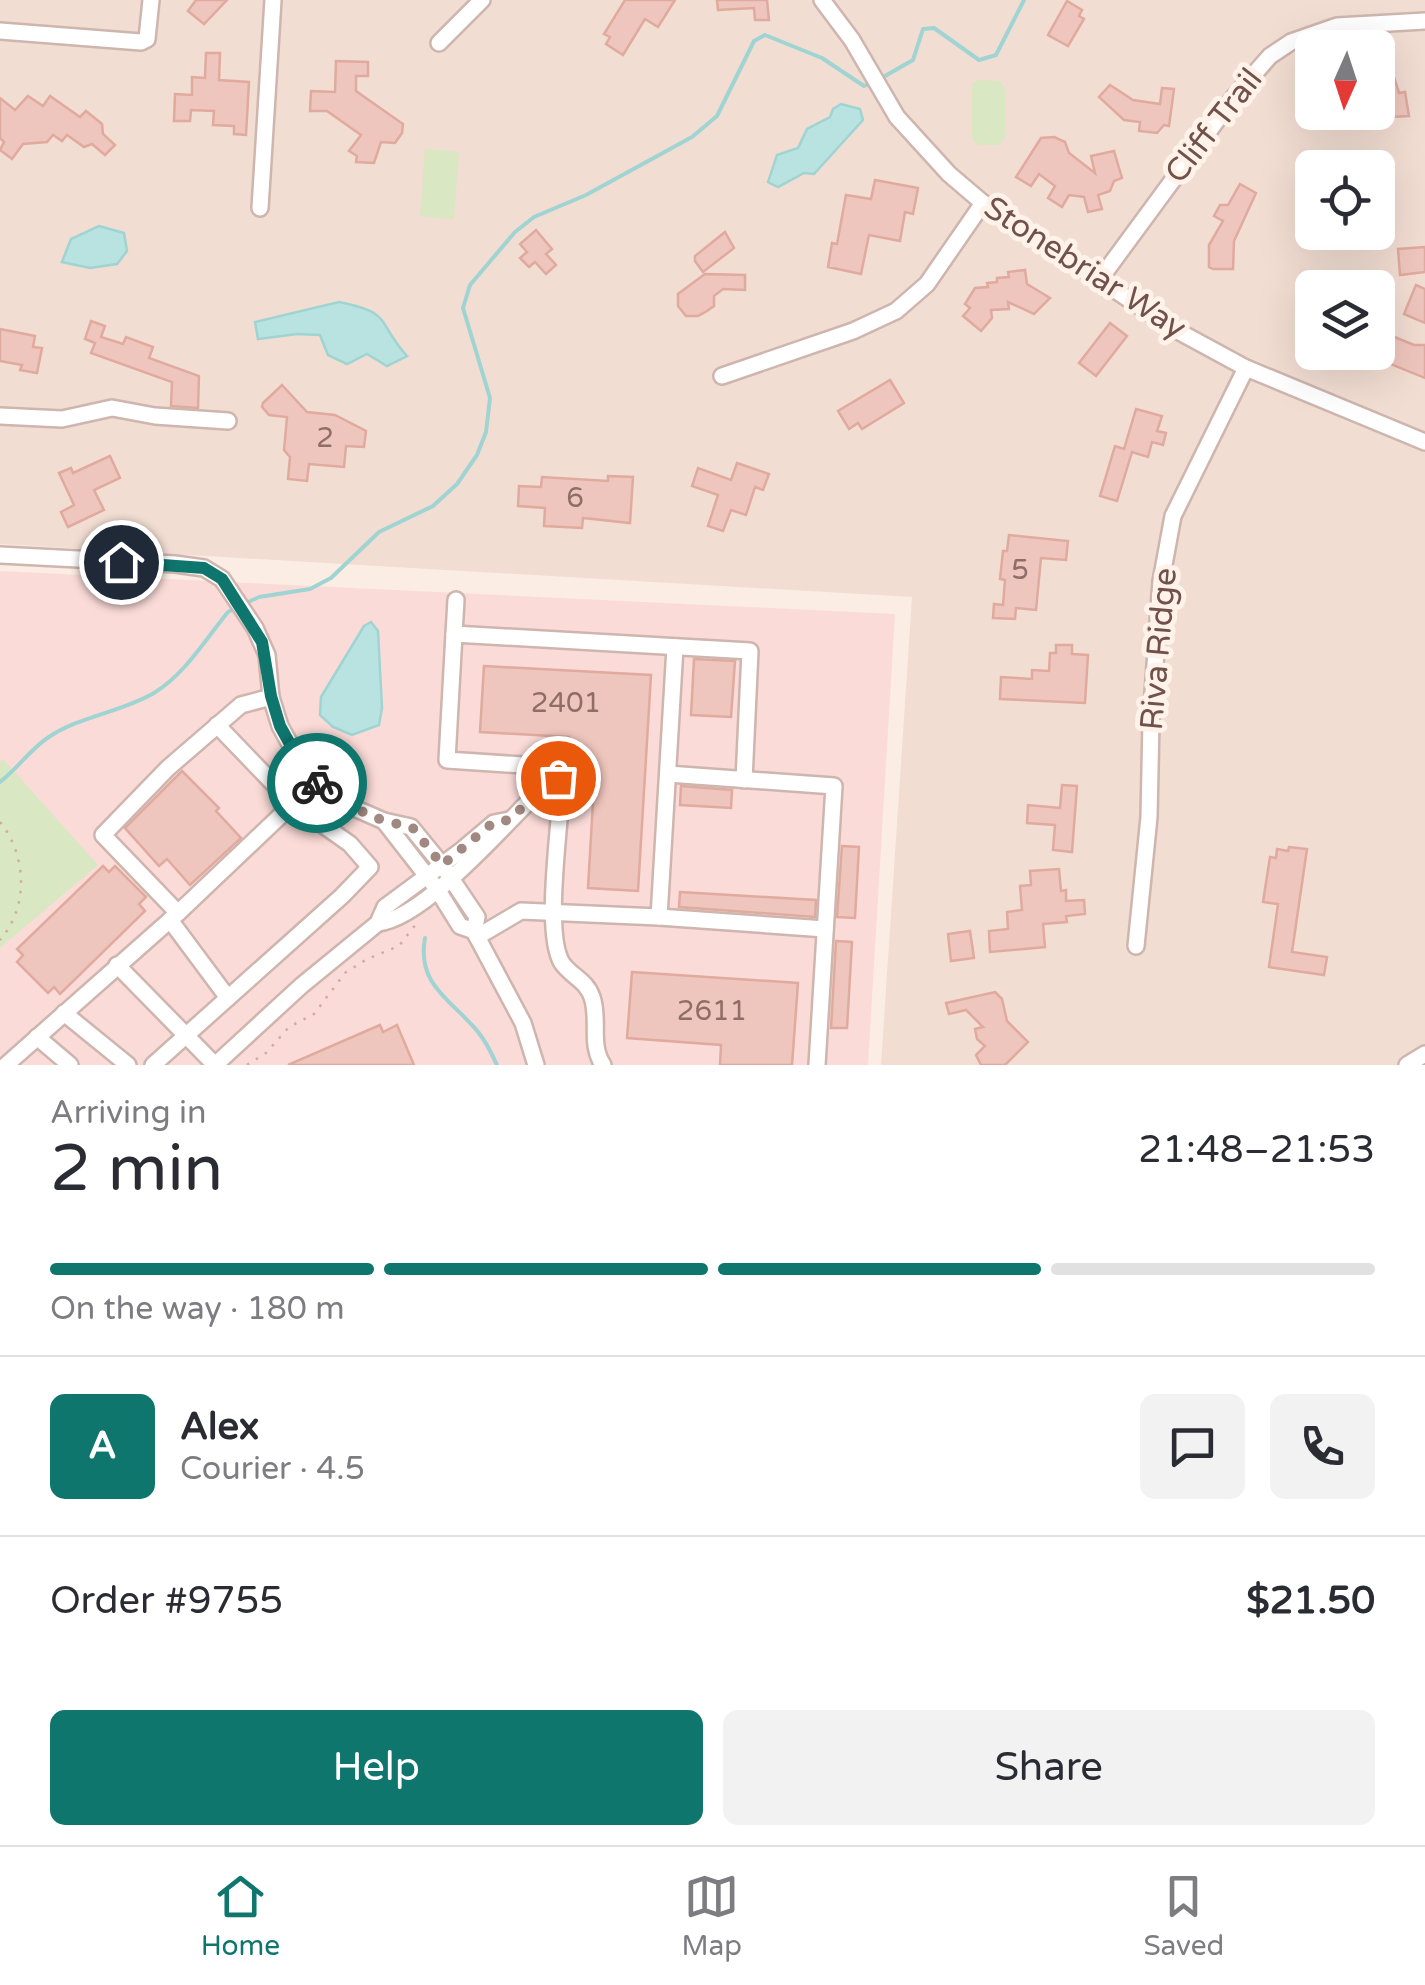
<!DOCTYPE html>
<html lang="en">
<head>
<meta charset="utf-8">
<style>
	:root { --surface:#fff; --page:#f2f2f3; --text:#2b2b33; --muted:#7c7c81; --line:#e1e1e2; --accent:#0f766e }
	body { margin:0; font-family:"Varela Round",sans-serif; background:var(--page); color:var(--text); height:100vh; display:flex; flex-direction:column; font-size:38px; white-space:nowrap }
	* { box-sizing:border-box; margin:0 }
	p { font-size:32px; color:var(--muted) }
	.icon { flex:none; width:55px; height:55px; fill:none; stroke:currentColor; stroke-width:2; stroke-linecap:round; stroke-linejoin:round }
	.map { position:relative; height:1065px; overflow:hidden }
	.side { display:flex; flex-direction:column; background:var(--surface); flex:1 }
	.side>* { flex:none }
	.needle { width:65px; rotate:183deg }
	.fabs { position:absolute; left:1295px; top:30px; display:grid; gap:20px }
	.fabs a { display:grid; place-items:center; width:100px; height:100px; border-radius:15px; background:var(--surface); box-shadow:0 10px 40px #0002; font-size:50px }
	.pin { position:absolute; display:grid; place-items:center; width:85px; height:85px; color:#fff; margin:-42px; border:5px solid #fff; border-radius:50%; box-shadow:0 2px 10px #0007 }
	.courier { position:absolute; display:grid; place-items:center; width:100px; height:100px; margin:-50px; border:8px solid #0f766e; border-radius:50%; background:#fff; color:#222; box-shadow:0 2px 12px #0007 }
	.overview em { font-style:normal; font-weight:600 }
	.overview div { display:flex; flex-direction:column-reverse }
	.overview { display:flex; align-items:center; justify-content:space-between; height:170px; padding:0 50px }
	h1 { font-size:65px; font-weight:600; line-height:75px }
	.bar { display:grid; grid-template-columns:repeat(4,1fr); gap:15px 10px; align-content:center; height:120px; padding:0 50px }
	.bar i { height:12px; border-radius:8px; background:var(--line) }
	.bar .current { background:var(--accent) }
	.bar p { grid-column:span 4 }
	.line { display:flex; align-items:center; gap:25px; padding:0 50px; border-top:2px solid var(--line) }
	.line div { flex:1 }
	.round { display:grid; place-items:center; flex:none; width:105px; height:105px; border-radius:15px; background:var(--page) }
	.primary-button { display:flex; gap:20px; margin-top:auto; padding:20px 50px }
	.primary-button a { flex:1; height:115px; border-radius:15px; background:var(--accent); color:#fff; font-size:40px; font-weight:600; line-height:115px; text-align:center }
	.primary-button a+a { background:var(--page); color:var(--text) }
	.tab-bar { display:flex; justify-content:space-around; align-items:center; height:140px; border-top:2px solid var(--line); background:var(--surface); font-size:28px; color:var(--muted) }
	.tab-bar a { display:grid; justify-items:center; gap:5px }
	.tab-bar .current { color:var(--accent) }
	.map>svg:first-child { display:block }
</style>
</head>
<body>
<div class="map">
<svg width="1425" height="1065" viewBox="0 0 1425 1065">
	<rect width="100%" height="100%" fill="#fbede3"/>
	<path fill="#f2ddd2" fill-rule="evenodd" d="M0 0H1425V1065H881L912 597 0 544ZM1312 48H1378V112H1312ZM1312 168H1378V232H1312ZM1312 288H1378V352H1312Z"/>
	<polygon fill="#fbdbd8" points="0,571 895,614 868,1065 0,1065"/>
	<g fill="#d9e7c3">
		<polygon points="979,80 1000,81 1005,88 1005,138 999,145 979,145 972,139 972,84"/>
		<polygon points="425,149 459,152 454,219 420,216"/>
		<polygon points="4,760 98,865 0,948 0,761"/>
	</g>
	<g fill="#b9e3e1" stroke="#a0d4d2" stroke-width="2.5">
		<polygon points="841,104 860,109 863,120 814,174 804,173 778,187 768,182 777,155 798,148 807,129 830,117 833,109"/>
		<polygon points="99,226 124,233 127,251 117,264 90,268 62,262 71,239"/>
		<path d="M339 302C394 313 376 322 407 356L387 366 367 354 347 364 328 355 320 335 297 334 258 339 255 322Z"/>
		<polygon points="371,622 378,631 382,708 379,725 352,735 333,727 320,715 321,697 364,626"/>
	</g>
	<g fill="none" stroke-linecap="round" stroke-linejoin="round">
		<g stroke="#a0d4d2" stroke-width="4">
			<polyline points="878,80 913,60 923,29 934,28 979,60 996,55 1024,0"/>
			<polyline points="244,604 259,597 310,589 331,578 379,532 433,506 457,484 477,455 486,432 490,398 463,308 470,285 515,232 534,217 586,195 692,137 717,116 754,41 765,35 822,58 864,86 869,84"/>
			<path d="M0 782C17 769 29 751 46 739 78 716 120 713 154 693 185 674 205 640 228 612L236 608"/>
			<path d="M425 938C417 981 446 997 471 1024 483 1036 490 1050 497 1065"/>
		</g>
	</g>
	<g fill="#efc6bd" stroke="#e0aa9e" stroke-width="2.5">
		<polygon points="196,0 227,0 204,24 188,11"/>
		<polygon points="625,0 675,0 658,27 645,19 623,55 606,44 610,37 604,34"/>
		<polygon points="717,0 767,0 769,20 755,20 754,8 718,10"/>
		<polygon points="1067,1 1082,10 1079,16 1084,19 1068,46 1048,35"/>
		<polygon points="206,53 220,53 219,80 249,82 246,135 234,134 234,126 213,125 214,111 191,110 190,121 174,121 175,94 192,95 192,77 205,78"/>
		<polygon points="336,61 368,62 368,76 356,76 356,91 403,124 402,133 395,143 381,142 374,163 356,162 357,156 349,151 361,135 327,111 310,111 311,91 335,92"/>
		<polygon points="1392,71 1399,93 1405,92 1409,116 1388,117 1363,124 1359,112 1378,112 1378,76"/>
		<polygon points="1110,85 1133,100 1160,104 1162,88 1174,89 1169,126 1164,125 1157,133 1139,131 1140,122 1124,120 1099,97"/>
		<polygon points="28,96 43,106 50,96 80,117 86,111 102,124 103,134 115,145 105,155 92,144 84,147 67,135 62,141 53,135 47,142 23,144 12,159 0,150 4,142 0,138 0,98 15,110"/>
		<polygon points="1054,137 1065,142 1069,153 1095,173 1091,156 1114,151 1122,178 1114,181 1110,191 1098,195 1102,209 1088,212 1084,197 1069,195 1062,207 1048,198 1055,186 1039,174 1031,186 1016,177 1041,138"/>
		<polygon points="875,180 918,188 913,214 905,212 900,241 869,235 861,274 828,267 832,243 837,244 846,195 871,199"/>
		<polygon points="1240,184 1256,193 1234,241 1233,269 1213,269 1209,267 1209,245 1223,221 1214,216 1220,205 1228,205"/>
		<polygon points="536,230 552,249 546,254 556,265 546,274 535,262 529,267 520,258 527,252 520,244"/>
		<polygon points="725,232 734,248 703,272 695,261 695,256"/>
		<polygon points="1425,247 1425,272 1400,275 1398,249"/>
		<polygon points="1025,270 1027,284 1050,298 1034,314 1008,302 1009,309 991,310 992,318 981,331 963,316 970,308 965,304 975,288 988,287 987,283 997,282 997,278 1009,277 1008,272"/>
		<polygon points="705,274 745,275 745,290 723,289 714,296 714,306 707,311 698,316 686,316 678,306 678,294"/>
		<polygon points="1416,285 1425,289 1425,323 1404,314"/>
		<polygon points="1378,317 1390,322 1385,333 1414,345 1425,345 1425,378 1378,359"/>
		<polygon points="91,321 105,326 101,337 123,344 126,337 153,347 149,358 199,376 198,408 171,406 172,382 91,353 95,343 85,339"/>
		<polygon points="1110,323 1127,336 1096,376 1079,363"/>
		<polygon points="0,329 35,336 33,347 42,348 37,373 20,370 22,365 0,361"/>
		<polygon points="890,380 904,403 862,429 858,423 849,429 838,411"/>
		<polygon points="282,385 307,412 335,415 366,431 364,447 346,446 344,467 309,464 307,481 288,479 290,457 284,450 287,417 269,415 262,407 263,403"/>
		<polygon points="1136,409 1162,416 1157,431 1166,433 1163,445 1152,442 1148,457 1132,452 1117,501 1100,496 1115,446 1124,449"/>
		<polygon points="110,456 120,478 94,490 104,510 68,527 61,512 74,505 59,473 71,468 73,473"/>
		<polygon points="737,463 769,474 763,490 755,487 746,515 731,510 723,531 708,526 718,495 692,486 698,468 731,480"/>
		<polygon points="608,476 633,477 630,523 583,518 582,528 544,526 545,508 518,506 519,486 541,487 542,477 608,481"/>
		<polygon points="1009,535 1068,541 1066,560 1041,558 1036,610 1016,608 1015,619 993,618 994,604 1003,605 1005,580 1000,579 1003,551 1007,551"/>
		<polygon points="1056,645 1072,645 1072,654 1088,655 1085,703 1000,699 1001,677 1032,679 1032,670 1049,671 1050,653 1056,653"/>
		<polygon points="694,659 735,661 731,717 691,715"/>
		<polygon points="484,666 651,675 638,891 588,888 595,768 577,759 569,737 480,732"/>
		<polygon points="182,771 219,808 216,811 241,838 190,885 167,859 159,866 125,828"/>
		<polygon points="1062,785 1077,786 1072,852 1053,850 1055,825 1027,823 1028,805 1060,808"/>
		<polygon points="681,786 732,790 731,808 680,805"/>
		<polygon points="842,846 859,847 855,918 837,917"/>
		<polygon points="1289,847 1307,849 1292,952 1327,957 1324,975 1269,967 1278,904 1263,902 1270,857 1276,858 1277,849 1288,851"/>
		<polygon points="103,866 109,872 115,866 146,897 139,904 145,911 60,994 54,987 48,993 17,962 23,955 17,949"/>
		<polygon points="1059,869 1061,891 1066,890 1066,901 1084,900 1085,914 1066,916 1067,922 1043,924 1045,947 990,952 989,931 1008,929 1007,912 1022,910 1020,886 1031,885 1030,871"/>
		<polygon points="680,892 816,900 815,917 679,907"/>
		<polygon points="970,931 974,958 951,961 948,934"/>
		<polygon points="836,941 852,942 847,1028 831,1028"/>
		<polygon points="632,972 798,983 792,1065 720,1065 721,1045 627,1038"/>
		<polygon points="995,992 1002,999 1007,1021 1028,1042 1005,1065 981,1065 976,1055 985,1046 977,1039 975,1029 983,1027 966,1010 949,1014 946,1003"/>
		<polygon points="380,1025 383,1032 397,1025 414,1065 288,1065"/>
	</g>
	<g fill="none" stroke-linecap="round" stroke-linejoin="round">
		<defs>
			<g id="minor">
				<polyline points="822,0 852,40 897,117 949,174 983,203 1174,329 1246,368 1425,442"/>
				<polyline points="0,31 141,42 147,39 151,0"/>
				<polyline points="439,43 482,0"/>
				<polyline points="260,208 273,0"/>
				<polyline points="1100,279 1234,97 1270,56 1291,42 1337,26 1425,21"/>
				<polyline points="722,376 853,331 896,311 927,284 983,203"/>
				<polyline points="0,416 62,419 112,408 155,416 228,421"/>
				<polyline points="0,555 175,564 204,568 222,579 255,628 267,655 271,697 280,726 301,764 316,782 352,807 384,821 411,827 442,865 477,917 474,931 523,1023 536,1065"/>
				<polyline points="454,634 456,600"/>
				<circle cx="549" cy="782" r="10"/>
				<polyline points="668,774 834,786 817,1065"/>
				<polyline points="540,776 534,768 523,765 447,760 454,634 750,651 744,780"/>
				<path d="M555 790 560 807C558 841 545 936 562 963 572 977 586 980 592 997 600 1020 589 1044 603 1065"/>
				<polyline points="384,821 437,889 460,926 474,931"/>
				<polyline points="178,913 103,835 168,768 241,705 271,697"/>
				<polyline points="659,917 825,929"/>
				<polyline points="170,920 228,998"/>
				<path d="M378 923C424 919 507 822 541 789"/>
				<polyline points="477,937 521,911 659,917 675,647"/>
				<polyline points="1136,946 1149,817 1151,721 1161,581 1173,516 1246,368"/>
				<polyline points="117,965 215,1065"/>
				<polyline points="64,1013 128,1065"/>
				<polyline points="37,1037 70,1065"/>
				<polyline points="6,1065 178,913 316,782"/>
				<polyline points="153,1065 342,896 370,867 350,844 292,803 217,725"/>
				<polyline points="215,1065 301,986 378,923 385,907 462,850 494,823 509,820"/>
				<polyline points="1407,1065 1425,1054"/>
			</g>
		</defs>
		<use href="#minor" stroke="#ceb5ae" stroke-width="20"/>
		<g stroke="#d3aaa0" stroke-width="2.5" stroke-dasharray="2.5 8" stroke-linecap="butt">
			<path d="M0 822C27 855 29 907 0 940"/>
			<polyline points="247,1065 266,1053 289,1027 314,1014 345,973 367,959 399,946 416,924"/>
		</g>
		<use href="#minor" stroke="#fff" stroke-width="15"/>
	</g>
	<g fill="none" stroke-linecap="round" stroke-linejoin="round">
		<polyline stroke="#a18880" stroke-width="10" stroke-dasharray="0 18" points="317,783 352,807 384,821 412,827 442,865 494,822 509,820 541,790 538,779 543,773 550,772 558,778"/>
		<polyline stroke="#0f766e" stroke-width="12" points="121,562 204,568 222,579 262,642 271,696 280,726 301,764 317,783"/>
	</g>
	<g text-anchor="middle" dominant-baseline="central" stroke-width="10" stroke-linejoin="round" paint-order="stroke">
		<g font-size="28" fill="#906e68">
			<text x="325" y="438">2</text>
			<text x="575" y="498">6</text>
			<text x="1020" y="570">5</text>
			<text x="566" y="703">2401</text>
			<text x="712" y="1011">2611</text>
		</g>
		<g font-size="32" fill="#71514b" stroke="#fef2e9">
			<text transform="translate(1214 126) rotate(-52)">Cliff Trail</text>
			<text transform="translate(1085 268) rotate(33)">Stonebriar Way</text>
			<text transform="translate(1159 649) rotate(-85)">Riva Ridge</text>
		</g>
	</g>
</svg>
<div class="fabs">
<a><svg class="needle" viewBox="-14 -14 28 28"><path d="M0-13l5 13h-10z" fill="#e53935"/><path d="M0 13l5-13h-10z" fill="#7c7c81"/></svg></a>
<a><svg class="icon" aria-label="locate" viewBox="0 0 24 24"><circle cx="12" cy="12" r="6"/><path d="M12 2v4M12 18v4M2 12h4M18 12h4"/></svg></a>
<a><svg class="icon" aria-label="layers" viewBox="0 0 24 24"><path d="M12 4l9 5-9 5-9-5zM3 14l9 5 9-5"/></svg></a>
</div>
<div class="pin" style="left:558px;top:778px;background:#ea580c"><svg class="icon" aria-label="bag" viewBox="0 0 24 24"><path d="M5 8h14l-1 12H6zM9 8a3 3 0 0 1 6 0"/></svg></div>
<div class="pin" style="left:121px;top:562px;background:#1f2937"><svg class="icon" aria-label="home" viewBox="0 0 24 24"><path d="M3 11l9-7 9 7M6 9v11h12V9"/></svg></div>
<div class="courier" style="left:317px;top:783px"><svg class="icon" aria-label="bike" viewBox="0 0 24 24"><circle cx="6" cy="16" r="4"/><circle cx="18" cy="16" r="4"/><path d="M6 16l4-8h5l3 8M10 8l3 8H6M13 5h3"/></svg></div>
</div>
<section class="side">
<div class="overview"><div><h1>2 min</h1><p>Arriving in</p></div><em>21:48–21:53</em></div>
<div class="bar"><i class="current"></i><i class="current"></i><i class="current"></i><i></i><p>On the way · 180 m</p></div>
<div class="line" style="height:180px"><b class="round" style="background:var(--accent);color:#fff">A</b><div><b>Alex</b><p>Courier · 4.5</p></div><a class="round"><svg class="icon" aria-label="chat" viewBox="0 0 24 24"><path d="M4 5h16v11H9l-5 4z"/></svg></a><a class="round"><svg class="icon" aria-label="phone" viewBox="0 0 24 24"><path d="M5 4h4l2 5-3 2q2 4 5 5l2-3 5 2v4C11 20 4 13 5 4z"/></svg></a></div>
<div class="line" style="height:130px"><div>Order #9755</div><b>$21.50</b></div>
<div class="primary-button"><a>Help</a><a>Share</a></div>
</section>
<nav class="tab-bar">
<a class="current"><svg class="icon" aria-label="home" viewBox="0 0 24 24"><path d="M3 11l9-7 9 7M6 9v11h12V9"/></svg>Home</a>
<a><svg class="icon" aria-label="map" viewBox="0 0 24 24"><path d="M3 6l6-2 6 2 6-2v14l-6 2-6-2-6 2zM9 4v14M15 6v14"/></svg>Map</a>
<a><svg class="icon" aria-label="saved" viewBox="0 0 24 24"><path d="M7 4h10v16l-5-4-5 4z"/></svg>Saved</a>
</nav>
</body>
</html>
